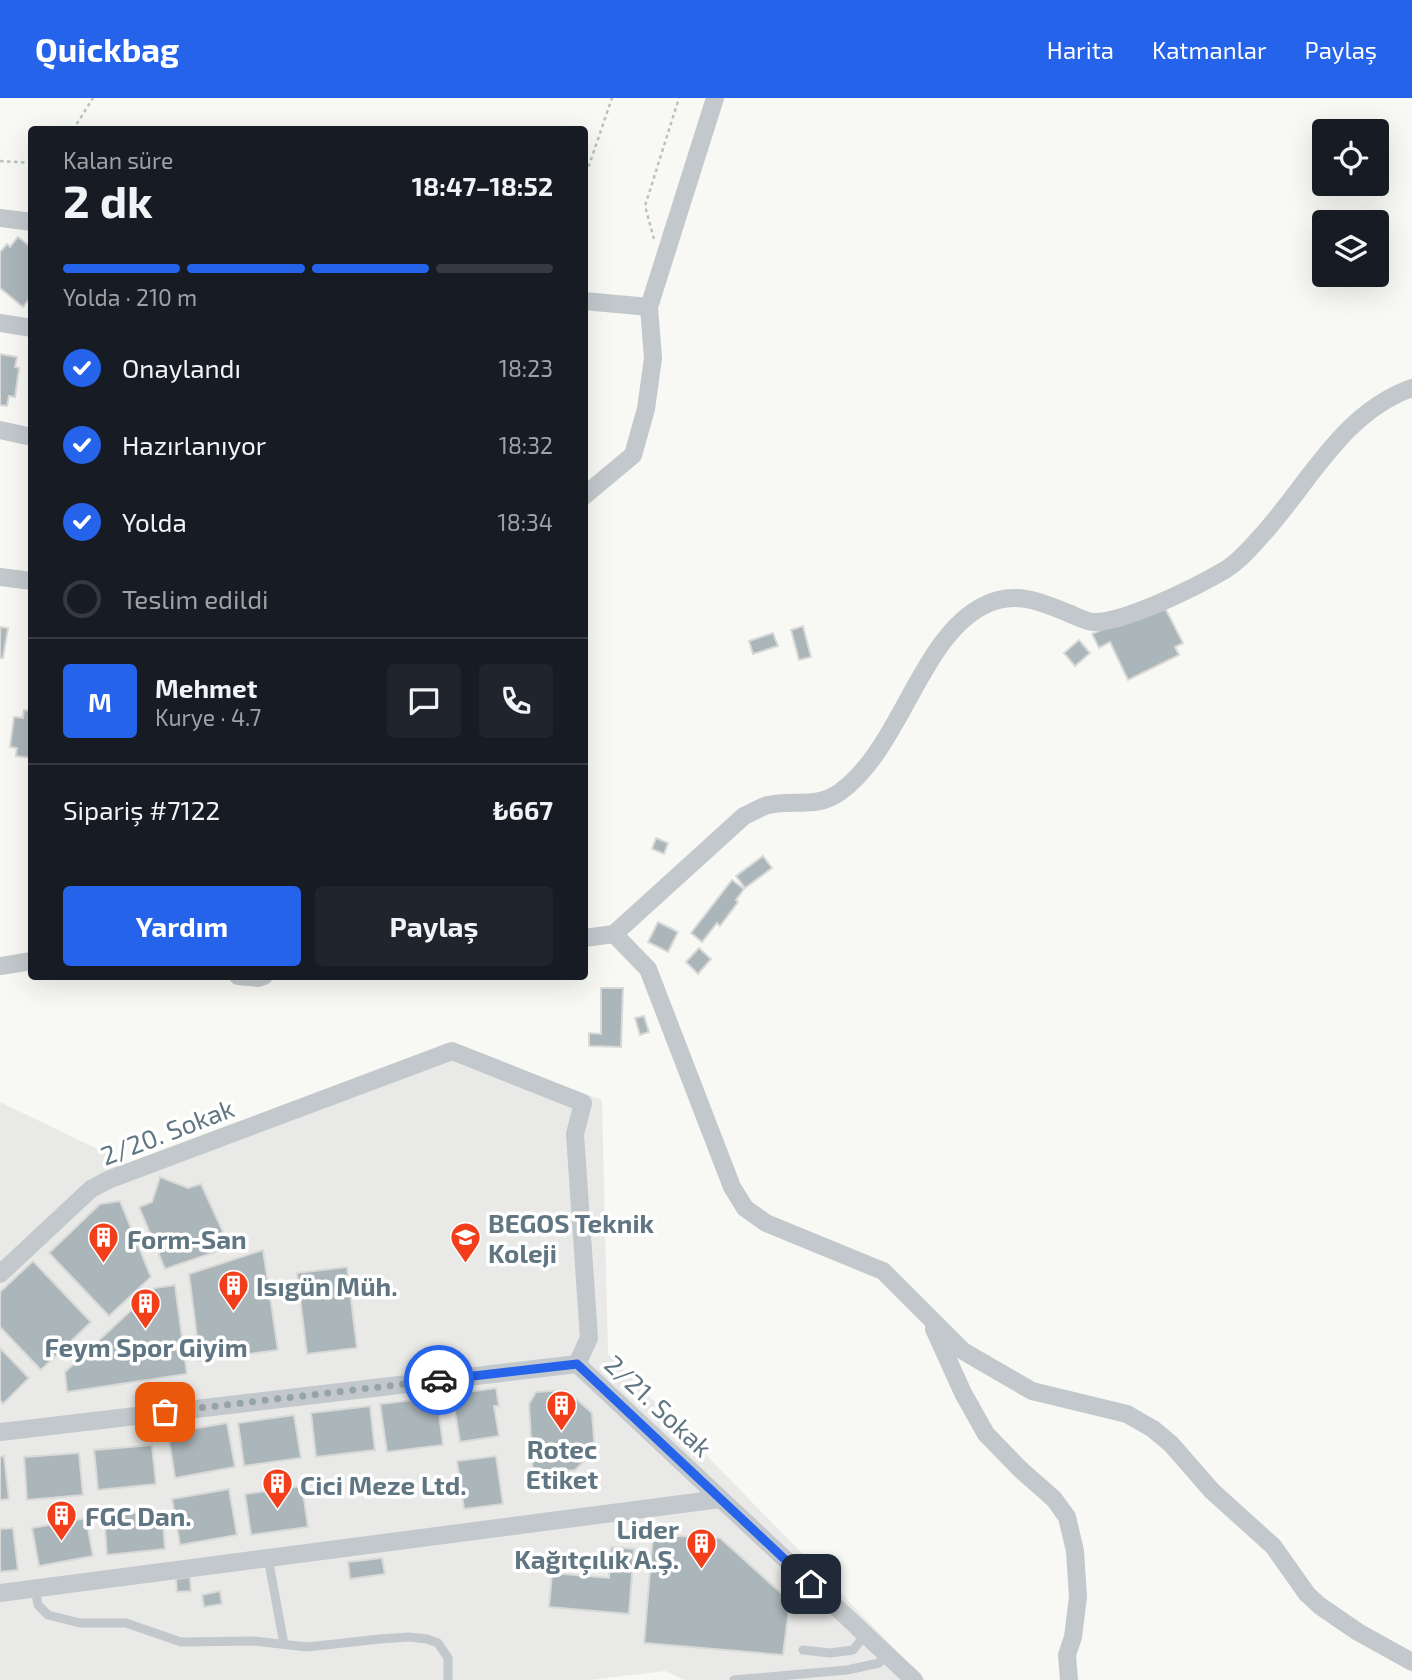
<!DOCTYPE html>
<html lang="tr">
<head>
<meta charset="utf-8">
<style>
	:root { --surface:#171b24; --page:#20242c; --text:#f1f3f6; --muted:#9ea1a6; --line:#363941; --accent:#2563eb }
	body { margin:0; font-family:"Exo 2",sans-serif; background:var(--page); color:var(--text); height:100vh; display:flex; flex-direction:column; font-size:26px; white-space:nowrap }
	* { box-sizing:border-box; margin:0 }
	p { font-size:23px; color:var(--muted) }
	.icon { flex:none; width:38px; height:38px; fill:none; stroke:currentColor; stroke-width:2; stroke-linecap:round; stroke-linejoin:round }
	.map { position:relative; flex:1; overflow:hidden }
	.details { position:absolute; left:28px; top:28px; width:560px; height:854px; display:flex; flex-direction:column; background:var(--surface); border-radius:7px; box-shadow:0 7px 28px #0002 }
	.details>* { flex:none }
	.buttons { position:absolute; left:1312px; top:21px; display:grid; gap:14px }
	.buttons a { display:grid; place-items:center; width:77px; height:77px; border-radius:7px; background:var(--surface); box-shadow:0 7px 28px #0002; font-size:35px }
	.pin { position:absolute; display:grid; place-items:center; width:60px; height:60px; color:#fff; margin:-30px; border-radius:14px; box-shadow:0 4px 10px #0006 }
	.courier { position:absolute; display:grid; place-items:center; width:70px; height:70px; margin:-35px; border:5px solid #2563eb; border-radius:50%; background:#fff; color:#222; box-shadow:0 2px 9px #0007 }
	.overview em { font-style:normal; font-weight:700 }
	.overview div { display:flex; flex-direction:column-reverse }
	.overview { display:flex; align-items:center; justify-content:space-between; height:119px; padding:0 35px }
	h1 { font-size:46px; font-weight:700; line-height:52px }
	.bar { display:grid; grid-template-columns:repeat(4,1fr); gap:10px 7px; align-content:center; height:84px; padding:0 35px }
	.bar i { height:9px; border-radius:5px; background:var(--line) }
	.bar .current { background:var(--accent) }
	.bar p { grid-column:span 4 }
	.line { display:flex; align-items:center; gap:18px; padding:0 35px; border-top:2px solid var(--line) }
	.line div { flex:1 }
	.round { display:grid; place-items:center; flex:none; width:74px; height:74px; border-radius:7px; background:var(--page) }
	ol { padding:0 35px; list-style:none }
	li { display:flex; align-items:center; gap:21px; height:77px }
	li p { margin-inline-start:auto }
	li .icon { padding:7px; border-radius:50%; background:var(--accent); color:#fff; stroke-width:4 }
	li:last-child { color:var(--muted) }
	li i { width:38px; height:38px; border:4px solid var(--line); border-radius:50% }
	.button { display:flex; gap:14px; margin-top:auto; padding:14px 35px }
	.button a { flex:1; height:80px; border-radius:7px; background:var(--accent); color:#fff; font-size:28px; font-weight:700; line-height:80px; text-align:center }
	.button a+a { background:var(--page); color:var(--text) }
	header { display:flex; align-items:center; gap:42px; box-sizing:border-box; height:98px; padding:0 35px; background:var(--accent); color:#fff }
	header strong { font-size:33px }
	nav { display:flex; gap:38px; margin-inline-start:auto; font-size:24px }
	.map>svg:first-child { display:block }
</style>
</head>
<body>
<header>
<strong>Quickbag</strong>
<nav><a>Harita</a><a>Katmanlar</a><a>Paylaş</a></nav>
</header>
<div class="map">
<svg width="1412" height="1582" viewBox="0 0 1412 1582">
	<rect width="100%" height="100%" fill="#f8f8f4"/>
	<polygon fill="#e9e9e8" points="456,947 602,1002 608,1256 925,1582 684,1582 665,1573 591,1582 0,1582 0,1004 137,1070"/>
	<g fill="#abb6ba" stroke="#d9d9d7" stroke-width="2">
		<polygon points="18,139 32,150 32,201 30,200 23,209 0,190 0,154 7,146 10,149"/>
		<polygon points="0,256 17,259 15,269 19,270 15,299 9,298 7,308 0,307"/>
		<polygon points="1163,506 1183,545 1175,549 1179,557 1128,582 1110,544 1099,550 1092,536 1133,517"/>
		<polygon points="803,528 811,559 799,562 791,532"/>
		<polygon points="0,529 8,530 3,560 0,560"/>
		<polygon points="773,535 778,548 753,556 749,543"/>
		<polygon points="1079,542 1090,555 1075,568 1064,555"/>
		<polygon points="24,612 32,613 32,660 16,658 17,650 10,649 14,619 23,620"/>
		<polygon points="656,740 668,745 664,756 652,751"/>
		<polygon points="763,758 772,770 745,790 736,778"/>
		<polygon points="732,782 744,791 736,802 738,804 720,828 717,825 702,844 691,835"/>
		<polygon points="658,824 678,834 668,854 648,844"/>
		<polygon points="699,850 711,861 698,876 686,864"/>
		<polygon points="601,890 623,890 621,949 589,948 589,935 601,936"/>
		<polygon points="644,918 649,934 640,937 635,920"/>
		<polygon points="160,1079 188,1090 201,1086 230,1149 165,1171 139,1109 152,1104"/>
		<polygon points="120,1103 151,1179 109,1218 49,1155 100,1106"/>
		<polygon points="263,1152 278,1252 200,1263 189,1176"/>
		<polygon points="33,1163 91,1224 41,1272 0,1229 0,1194"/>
		<polygon points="347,1169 357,1250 307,1256 297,1175"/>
		<polygon points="175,1187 187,1276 67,1294 65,1274 155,1190"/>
		<polygon points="0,1250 29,1280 3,1306 0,1302"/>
		<polygon points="496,1290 499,1308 494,1308 499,1338 460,1344 452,1296"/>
		<polygon points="566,1292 592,1315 595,1353 575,1372 533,1377 529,1306 536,1294"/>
		<polygon points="437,1299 443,1347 387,1354 380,1306"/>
		<polygon points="370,1308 375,1352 316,1359 311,1315"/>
		<polygon points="294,1317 301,1360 244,1368 238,1325"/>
		<polygon points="227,1325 235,1369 175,1380 168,1335"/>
		<polygon points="152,1347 156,1386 98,1392 94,1352"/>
		<polygon points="79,1355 83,1397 27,1402 24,1359"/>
		<polygon points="4,1358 9,1401 0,1402 0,1359"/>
		<polygon points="496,1358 503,1406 464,1411 457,1363"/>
		<polygon points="302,1388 308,1429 251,1437 245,1396"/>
		<polygon points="229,1391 237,1437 180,1447 172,1401"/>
		<polygon points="162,1412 165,1451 107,1457 104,1418"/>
		<polygon points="86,1420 93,1458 39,1468 32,1430"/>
		<polygon points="13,1430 18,1472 0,1474 0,1431"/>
		<polygon points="653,1437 720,1440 790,1503 783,1557 644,1545"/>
		<polygon points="611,1449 634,1451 629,1516 549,1509 552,1475 609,1480"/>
		<polygon points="382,1460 385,1476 350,1481 348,1464"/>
		<polygon points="190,1479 191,1493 177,1494 176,1481"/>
		<polygon points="220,1493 222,1506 204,1509 202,1497"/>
	</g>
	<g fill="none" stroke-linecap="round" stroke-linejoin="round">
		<g stroke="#bcc0c2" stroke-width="2.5" stroke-dasharray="3.5 3.5" stroke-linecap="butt">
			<polyline points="73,32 93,0"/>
			<polyline points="0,63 32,65"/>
			<polyline points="584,82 612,0"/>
			<polyline points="654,141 645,108 679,0"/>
		</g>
		<g stroke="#c2c8cb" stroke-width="9">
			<polyline points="268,1460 284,1546"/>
			<polyline points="35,1490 38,1507 48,1517 80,1525 126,1525 181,1544 254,1543 307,1549 380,1541 409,1539 427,1541 438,1545 448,1560 448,1582"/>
			<polyline points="803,1552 830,1555 853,1552 865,1537"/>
			<polyline points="734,1582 847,1572 879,1565 886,1556"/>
		</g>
		<g stroke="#c2c8cb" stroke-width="18">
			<polyline points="0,120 32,124"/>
			<polyline points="584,203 649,209"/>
			<polyline points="0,225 32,230"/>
			<polyline points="0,332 32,339"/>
			<polyline points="584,398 633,357 646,311 653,260 649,209 715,0"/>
			<polyline points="0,479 32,483"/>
			<path d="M614 836 744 718C752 715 760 709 768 707 793 701 817 711 840 694 901 650 920 540 983 508 1013 492 1039 503 1068 515 1076 518 1085 523 1093 524 1124 525 1196 489 1225 472 1240 463 1251 449 1263 436 1310 384 1342 315 1412 290"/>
			<polyline points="584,840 614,836 648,871 732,1089 745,1110 766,1125 883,1173 963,1253 1032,1293 1127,1316 1153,1331 1171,1346 1212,1393 1273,1448 1307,1496 1320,1508 1358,1534 1412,1564"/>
			<polyline points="0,868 32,863"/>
			<polyline points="238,878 258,880 264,878"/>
			<polyline points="0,1176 91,1091 108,1082 452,953 583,1005 575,1036 589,1240 577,1266"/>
			<polyline points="934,1231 963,1295 986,1336 1020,1371 1054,1401 1067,1419 1075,1453 1078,1499 1073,1539 1067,1557 1069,1582"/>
			<polyline points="0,1334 577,1266 914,1582"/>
			<polyline points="0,1495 720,1401"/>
		</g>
	</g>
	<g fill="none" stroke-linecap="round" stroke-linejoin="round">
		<polyline stroke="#95a4aa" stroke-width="7" stroke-dasharray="0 12.6" points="165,1314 439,1282"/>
		<polyline stroke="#2563eb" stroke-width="9" points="439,1282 577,1266 811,1486"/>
	</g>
	<defs>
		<symbol id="school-pin" viewBox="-11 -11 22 30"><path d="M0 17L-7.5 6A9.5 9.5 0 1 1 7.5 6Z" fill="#f23e1b" stroke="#fff"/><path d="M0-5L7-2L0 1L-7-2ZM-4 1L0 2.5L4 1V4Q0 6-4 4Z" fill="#fff"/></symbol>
		<symbol id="building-pin" viewBox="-11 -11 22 30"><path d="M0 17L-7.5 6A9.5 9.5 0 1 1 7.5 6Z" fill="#f23e1b" stroke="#fff"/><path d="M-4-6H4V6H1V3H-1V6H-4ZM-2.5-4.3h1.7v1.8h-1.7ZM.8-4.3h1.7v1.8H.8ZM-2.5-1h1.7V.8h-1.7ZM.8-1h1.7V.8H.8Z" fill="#fff"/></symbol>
	</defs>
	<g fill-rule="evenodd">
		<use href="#school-pin" x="448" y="1122" width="35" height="47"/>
		<use href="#building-pin" x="86" y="1122" width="35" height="47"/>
		<use href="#building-pin" x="216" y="1170" width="35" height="47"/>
		<use href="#building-pin" x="128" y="1188" width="35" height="47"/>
		<use href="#building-pin" x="544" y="1290" width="35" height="47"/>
		<use href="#building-pin" x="260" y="1368" width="35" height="47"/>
		<use href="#building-pin" x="44" y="1400" width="35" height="47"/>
		<use href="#building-pin" x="684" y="1428" width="35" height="47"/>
	</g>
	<g text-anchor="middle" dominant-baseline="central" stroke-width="7" stroke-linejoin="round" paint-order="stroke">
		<g font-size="26" fill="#607682" stroke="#fff">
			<text transform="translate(167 1033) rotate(-21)">2/20. Sokak</text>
			<text transform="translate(659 1307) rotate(43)">2/21. Sokak</text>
		</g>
		<g font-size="26" font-weight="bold" fill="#607682" stroke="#fff" text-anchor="start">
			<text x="488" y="1124">BEGOS Teknik<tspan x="488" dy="30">Koleji</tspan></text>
			<text x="127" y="1140">Form-San</text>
			<text x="256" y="1187">Isıgün Müh.</text>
			<text x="146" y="1248" text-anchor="middle">Feym Spor Giyim</text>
			<text x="562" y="1350" text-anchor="middle">Rotec<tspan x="562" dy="30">Etiket</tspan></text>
			<text x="300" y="1386">Cici Meze Ltd.</text>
			<text x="85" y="1417">FGC Dan.</text>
			<text x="679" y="1430" text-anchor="end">Lider<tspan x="679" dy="30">Kağıtçılık A.Ş.</tspan></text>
		</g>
	</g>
</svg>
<div class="buttons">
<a><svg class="icon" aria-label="locate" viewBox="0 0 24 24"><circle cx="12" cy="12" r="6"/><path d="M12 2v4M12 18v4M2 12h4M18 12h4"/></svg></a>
<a><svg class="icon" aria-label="layers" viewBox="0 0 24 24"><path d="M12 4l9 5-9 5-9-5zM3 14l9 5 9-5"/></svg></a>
</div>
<div class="pin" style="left:165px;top:1314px;background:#ea580c"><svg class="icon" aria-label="bag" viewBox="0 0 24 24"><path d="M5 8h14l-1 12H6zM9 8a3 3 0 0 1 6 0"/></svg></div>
<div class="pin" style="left:811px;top:1486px;background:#1f2937"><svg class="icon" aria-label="home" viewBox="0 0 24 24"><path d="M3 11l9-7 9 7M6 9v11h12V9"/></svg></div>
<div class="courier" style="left:439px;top:1282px"><svg class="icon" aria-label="car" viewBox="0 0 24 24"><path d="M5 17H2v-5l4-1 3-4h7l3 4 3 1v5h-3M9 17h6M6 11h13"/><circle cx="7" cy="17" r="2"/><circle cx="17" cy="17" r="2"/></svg></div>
<section class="details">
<div class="overview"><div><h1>2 dk</h1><p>Kalan süre</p></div><em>18:47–18:52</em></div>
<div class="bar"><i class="current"></i><i class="current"></i><i class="current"></i><i></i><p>Yolda · 210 m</p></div>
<ol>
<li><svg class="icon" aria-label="check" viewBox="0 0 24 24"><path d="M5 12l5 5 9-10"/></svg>Onaylandı<p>18:23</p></li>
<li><svg class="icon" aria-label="check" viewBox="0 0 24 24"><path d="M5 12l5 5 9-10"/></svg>Hazırlanıyor<p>18:32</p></li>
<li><svg class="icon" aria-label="check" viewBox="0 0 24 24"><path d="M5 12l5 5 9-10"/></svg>Yolda<p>18:34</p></li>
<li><i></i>Teslim edildi</li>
</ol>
<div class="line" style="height:126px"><b class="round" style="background:var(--accent);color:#fff">M</b><div><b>Mehmet</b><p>Kurye · 4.7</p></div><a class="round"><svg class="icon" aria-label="chat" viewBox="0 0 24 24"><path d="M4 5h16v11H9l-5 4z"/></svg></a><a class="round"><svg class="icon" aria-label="phone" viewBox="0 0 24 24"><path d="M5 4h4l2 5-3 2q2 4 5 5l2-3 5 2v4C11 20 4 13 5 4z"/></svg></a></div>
<div class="line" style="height:91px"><div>Sipariş #7122</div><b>₺667</b></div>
<div class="button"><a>Yardım</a><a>Paylaş</a></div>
</section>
</div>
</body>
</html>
